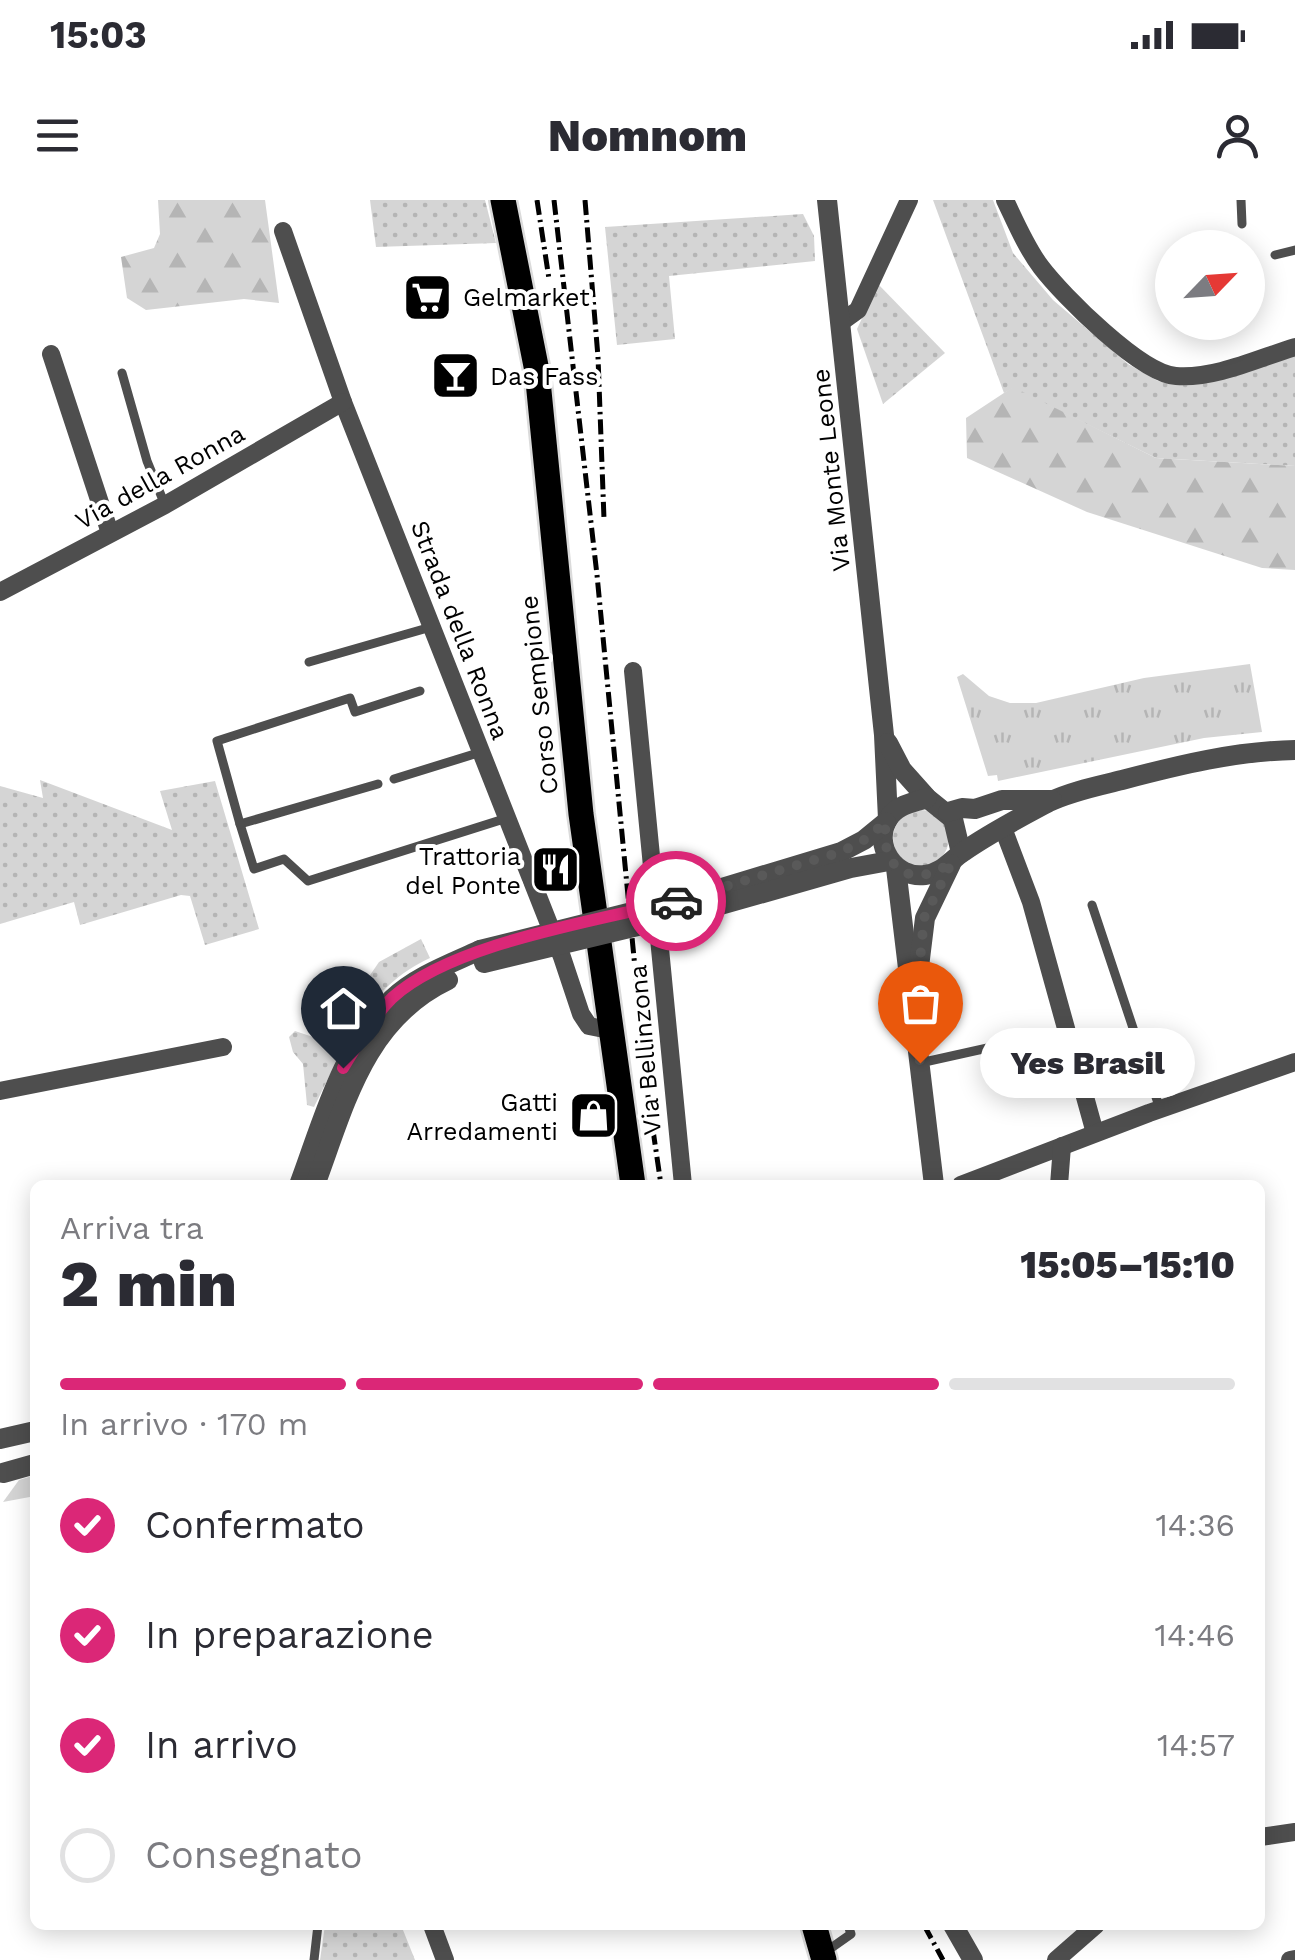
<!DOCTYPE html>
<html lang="it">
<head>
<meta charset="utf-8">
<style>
	:root { --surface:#fff; --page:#f2f2f3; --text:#2b2b33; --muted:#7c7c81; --line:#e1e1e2; --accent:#db2777 }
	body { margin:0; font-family:"Work Sans",sans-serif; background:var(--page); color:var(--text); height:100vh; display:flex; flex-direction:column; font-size:38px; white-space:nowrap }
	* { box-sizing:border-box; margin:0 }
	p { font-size:32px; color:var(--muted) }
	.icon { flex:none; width:55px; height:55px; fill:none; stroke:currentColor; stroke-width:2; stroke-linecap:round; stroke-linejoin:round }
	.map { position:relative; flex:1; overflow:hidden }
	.side { position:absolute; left:30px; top:980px; width:1235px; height:750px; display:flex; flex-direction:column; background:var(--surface); border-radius:15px; box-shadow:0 5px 25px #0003 }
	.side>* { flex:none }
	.needle { width:65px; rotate:65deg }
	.tools { position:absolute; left:1155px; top:30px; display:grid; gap:20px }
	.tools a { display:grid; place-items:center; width:110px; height:110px; border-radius:50%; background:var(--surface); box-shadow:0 5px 25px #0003; font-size:50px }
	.pin { position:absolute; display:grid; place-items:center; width:85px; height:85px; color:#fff; margin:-102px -42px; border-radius:50% 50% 50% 0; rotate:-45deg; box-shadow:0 0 10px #0007 }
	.pin .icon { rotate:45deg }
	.courier { position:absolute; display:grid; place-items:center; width:100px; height:100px; margin:-50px; border:8px solid #db2777; border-radius:50%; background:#fff; color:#222; box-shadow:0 2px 12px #0007 }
	.bubble { position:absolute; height:70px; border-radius:35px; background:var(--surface); box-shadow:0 5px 25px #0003; font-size:32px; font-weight:800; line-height:70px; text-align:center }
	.headline em { font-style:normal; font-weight:800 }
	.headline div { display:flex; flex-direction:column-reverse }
	.headline { display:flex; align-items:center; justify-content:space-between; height:170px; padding:0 30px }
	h1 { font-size:65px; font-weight:800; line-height:75px }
	.bar { display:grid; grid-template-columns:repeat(4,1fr); gap:15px 10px; align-content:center; height:120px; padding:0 30px }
	.bar i { height:12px; border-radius:8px; background:var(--line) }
	.bar .active { background:var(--accent) }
	.bar p { grid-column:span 4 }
	ol { padding:0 30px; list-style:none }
	li { display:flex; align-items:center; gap:30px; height:110px }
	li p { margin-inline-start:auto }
	li .icon { padding:10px; border-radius:50%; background:var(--accent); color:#fff; stroke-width:4 }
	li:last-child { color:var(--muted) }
	li i { width:55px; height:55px; border:5px solid var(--line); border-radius:50% }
	.status { display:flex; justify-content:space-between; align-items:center; height:70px; padding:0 50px; background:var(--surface); direction:ltr }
	.status svg { height:28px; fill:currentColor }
	header { display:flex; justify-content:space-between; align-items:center; height:130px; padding:0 30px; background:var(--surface); font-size:45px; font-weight:800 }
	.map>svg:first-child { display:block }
</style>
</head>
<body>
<div class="status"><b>15:03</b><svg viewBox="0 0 49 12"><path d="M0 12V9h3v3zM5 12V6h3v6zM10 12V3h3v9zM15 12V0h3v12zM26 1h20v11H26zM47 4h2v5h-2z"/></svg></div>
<header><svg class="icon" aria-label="menu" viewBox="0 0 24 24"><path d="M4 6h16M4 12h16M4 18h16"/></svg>Nomnom<svg class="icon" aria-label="person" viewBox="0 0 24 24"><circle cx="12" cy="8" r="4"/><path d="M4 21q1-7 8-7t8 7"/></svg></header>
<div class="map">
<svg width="1295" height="1760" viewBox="0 0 1295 1760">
	<defs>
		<pattern id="grass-dots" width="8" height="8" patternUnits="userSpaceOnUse" patternTransform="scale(2.5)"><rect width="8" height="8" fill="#d5d5d5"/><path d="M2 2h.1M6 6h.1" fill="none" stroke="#b5b5b5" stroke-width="1.8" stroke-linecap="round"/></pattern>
		<pattern id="forest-firs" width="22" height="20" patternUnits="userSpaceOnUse" patternTransform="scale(2.5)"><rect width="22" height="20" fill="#d5d5d5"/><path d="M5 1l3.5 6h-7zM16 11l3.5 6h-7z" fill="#b5b5b5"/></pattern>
		<pattern id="park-tufts" width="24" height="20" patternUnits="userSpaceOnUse" patternTransform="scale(2.5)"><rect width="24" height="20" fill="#d5d5d5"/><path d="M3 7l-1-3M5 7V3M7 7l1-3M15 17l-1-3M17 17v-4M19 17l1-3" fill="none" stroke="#b5b5b5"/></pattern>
	</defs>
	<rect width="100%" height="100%" fill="#fff"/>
	<g fill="url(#grass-dots)">
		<polygon points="370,0 485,0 496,43 376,47"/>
		<polygon points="933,0 993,0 1013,53 1053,100 1128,164 1158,181 1189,185 1295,151 1295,266 1156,258 1013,188 1004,193"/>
		<polygon points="803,14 814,36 815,61 669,76 675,139 617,145 605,27"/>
		<polygon points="878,84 945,153 883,204 857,129"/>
		<polygon points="40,580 172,630 160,591 215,581 259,729 205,745 190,696 181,695 80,725 74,702 0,724 0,586 43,598"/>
		<circle cx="921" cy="638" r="28"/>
		<path d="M421 739 430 758C365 788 345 846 314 907L307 905 303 864 293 852 289 837 295 831 322 840 328 837 379 762Z"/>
		<polygon points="325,1725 401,1725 415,1760 320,1760"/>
	</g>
	<g fill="url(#forest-firs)">
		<polygon points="158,0 265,0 279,103 244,99 146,110 127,98 121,57 154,48 160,34"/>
		<polygon points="1013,187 1156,258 1295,266 1295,370 1262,368 1087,312 967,258 966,218"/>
		<polygon points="35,1275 35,1296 3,1302 19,1280"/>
	</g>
	<polygon fill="url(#park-tufts)" points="1250,464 1262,532 1204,538 998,581 997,575 988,576 957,477 963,474 989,496 1010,503 1036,503 1144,478"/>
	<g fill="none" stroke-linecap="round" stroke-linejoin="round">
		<defs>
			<g id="primary">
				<polyline points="503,0 537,171 581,614 633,985"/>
				<polyline points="814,1725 824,1760"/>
			</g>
		</defs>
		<use href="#primary" stroke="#dbdbdb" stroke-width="30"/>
		<g stroke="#4e4e4e" stroke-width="9">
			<polyline points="1241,0 1242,24"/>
			<polyline points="1275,55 1295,50"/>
			<polyline points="122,173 147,261 165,305"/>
			<polyline points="309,462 431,427"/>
			<polyline points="394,579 481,552"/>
			<polyline points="378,584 240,624 254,669 284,659 308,681 507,618"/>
			<polyline points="240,624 217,541 350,498 355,512 420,491"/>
			<polyline points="1092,705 1160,909"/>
			<polyline points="920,863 1010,843"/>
			<polyline points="824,1753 851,1734 848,1725"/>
			<polyline points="314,1760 318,1725"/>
		</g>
		<g stroke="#4e4e4e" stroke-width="18">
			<path d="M1005 0C1016 23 1026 47 1041 67 1063 96 1141 174 1176 176 1215 179 1259 158 1295 147"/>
			<polyline points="283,31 343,202 562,757 581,814 589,826 609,830"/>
			<polyline points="840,123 858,110 909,0"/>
			<polyline points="51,154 110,333"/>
			<polyline points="0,392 165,305 343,202"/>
			<polyline points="633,471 683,985"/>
			<polyline points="1003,628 1031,702 1095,933"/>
			<polyline points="0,891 223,847"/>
			<polyline points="961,985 1149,913 1295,862"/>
			<polyline points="1059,985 1062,946"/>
			<polyline points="1260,1637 1295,1632"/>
			<polyline points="432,1725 445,1760"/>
			<polyline points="1056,1760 1096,1725"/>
			<polyline points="1290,1760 1295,1759"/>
		</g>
		<g stroke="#4e4e4e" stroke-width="20">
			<polyline points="827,0 884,535 888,619"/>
			<polyline points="888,543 902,570 927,598 953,619 961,653"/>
			<path d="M927 598C913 603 897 604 888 619 872 645 895 679 925 675 942 673 951 660 963 652 990 633 1021 617 1049 602 1072 591 1098 586 1122 580 1179 565 1236 551 1295 550"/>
			<polyline points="948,612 962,608 975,609 1002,600 1052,600"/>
			<polyline points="896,668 934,985"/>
			<polyline points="692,697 841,652 864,640 886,622"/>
			<polyline points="696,712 851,668 889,661"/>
			<polyline points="917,783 925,718 951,664"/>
			<path d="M299 985C323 921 341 848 392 799 416 776 450 764 480 750"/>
			<path d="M315 985C345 905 364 820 448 780"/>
			<polyline points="0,1239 35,1231"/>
			<polyline points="3,1273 35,1264"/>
			<polyline points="953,1725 973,1760"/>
		</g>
		<use href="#primary" stroke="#000" stroke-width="25"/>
		<g stroke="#000" stroke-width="5" stroke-dasharray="15 5 2.5 5" stroke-linecap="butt">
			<polyline points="537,0 549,79"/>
			<polyline points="554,0 597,375 646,882 661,985"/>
			<polyline points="585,0 598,157 604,319"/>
			<polyline points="924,1725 943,1760"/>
		</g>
		<g stroke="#4e4e4e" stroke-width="20">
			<polyline points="480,750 692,697"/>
			<polyline points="484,763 696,712"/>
		</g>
	</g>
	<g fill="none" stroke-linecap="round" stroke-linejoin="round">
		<path stroke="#595959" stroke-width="10" stroke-dasharray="0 18" d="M676 701 841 652 864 640 886 622C879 669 912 691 952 662L924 718 915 815 920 863"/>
		<path stroke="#db2777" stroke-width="12" d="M343 868C358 844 372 818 392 798 452 743 596 721 676 701"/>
	</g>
	<defs>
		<symbol id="supermarket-square" viewBox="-11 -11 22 22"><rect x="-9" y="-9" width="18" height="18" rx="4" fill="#000" stroke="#fff"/><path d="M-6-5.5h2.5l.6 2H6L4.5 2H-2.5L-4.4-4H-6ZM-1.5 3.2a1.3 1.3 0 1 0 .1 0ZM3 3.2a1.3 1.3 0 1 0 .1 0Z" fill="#fff"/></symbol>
		<symbol id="bar-square" viewBox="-11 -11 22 22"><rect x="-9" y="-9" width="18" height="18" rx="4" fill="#000" stroke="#fff"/><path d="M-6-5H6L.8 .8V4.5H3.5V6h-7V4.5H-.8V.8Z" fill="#fff"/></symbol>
		<symbol id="restaurant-square" viewBox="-11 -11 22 22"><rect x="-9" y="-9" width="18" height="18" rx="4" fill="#000" stroke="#fff"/><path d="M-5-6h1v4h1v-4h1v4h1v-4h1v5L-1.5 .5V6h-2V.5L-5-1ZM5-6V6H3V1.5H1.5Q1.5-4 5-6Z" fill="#fff"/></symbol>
		<symbol id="shop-square" viewBox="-11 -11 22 22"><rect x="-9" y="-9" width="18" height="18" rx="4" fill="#000" stroke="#fff"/><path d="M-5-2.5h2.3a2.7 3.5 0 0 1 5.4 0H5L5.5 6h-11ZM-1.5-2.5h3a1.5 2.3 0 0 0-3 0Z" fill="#fff"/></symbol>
	</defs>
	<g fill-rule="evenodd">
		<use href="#supermarket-square" x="400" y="70" width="55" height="55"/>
		<use href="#bar-square" x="428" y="148" width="55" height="55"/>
		<use href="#restaurant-square" x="528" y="642" width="55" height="55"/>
		<use href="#shop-square" x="566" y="888" width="55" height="55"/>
	</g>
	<g text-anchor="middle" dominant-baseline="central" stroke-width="8" stroke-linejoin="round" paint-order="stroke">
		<g font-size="25" fill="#000" stroke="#fff" text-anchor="start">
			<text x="463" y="97">Gelmarket</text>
			<text x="490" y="176">Das Fass</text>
			<text x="521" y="656" text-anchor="end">Trattoria<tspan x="521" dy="29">del Ponte</tspan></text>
			<text x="558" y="902" text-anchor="end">Gatti<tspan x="558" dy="29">Arredamenti</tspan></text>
		</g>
		<g font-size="25" fill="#000" stroke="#fff">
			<text transform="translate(831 270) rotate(-96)">Via Monte Leone</text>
			<text transform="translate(160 277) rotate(-29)">Via della Ronna</text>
			<text transform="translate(460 430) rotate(69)">Strada della Ronna</text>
			<text transform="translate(539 495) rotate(-96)">Corso Sempione</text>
			<text transform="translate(645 850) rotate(-95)">Via Bellinzona</text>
		</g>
	</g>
</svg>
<div class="tools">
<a><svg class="needle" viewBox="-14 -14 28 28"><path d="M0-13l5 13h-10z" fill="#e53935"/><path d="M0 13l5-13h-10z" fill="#7c7c81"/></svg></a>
</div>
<div class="pin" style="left:920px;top:863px;background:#ea580c"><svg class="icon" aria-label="bag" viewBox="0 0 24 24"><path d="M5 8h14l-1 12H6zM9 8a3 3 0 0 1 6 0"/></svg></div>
<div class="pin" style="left:343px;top:868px;background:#1f2937"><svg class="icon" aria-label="home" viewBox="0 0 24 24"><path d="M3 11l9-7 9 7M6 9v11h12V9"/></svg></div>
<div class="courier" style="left:676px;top:701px"><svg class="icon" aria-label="car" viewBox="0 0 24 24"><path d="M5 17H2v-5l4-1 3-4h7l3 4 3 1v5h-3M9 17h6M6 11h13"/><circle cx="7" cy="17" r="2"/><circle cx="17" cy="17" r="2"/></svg></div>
<div class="bubble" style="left:980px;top:828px;width:215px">Yes Brasil</div>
<section class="side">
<div class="headline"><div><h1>2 min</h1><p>Arriva tra</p></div><em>15:05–15:10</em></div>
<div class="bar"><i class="active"></i><i class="active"></i><i class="active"></i><i></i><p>In arrivo · 170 m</p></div>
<ol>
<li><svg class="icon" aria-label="check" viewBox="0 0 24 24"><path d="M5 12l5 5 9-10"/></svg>Confermato<p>14:36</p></li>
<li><svg class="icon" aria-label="check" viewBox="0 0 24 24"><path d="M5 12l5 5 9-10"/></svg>In preparazione<p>14:46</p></li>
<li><svg class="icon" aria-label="check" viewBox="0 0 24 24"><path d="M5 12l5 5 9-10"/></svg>In arrivo<p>14:57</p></li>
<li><i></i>Consegnato</li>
</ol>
</section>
</div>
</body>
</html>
